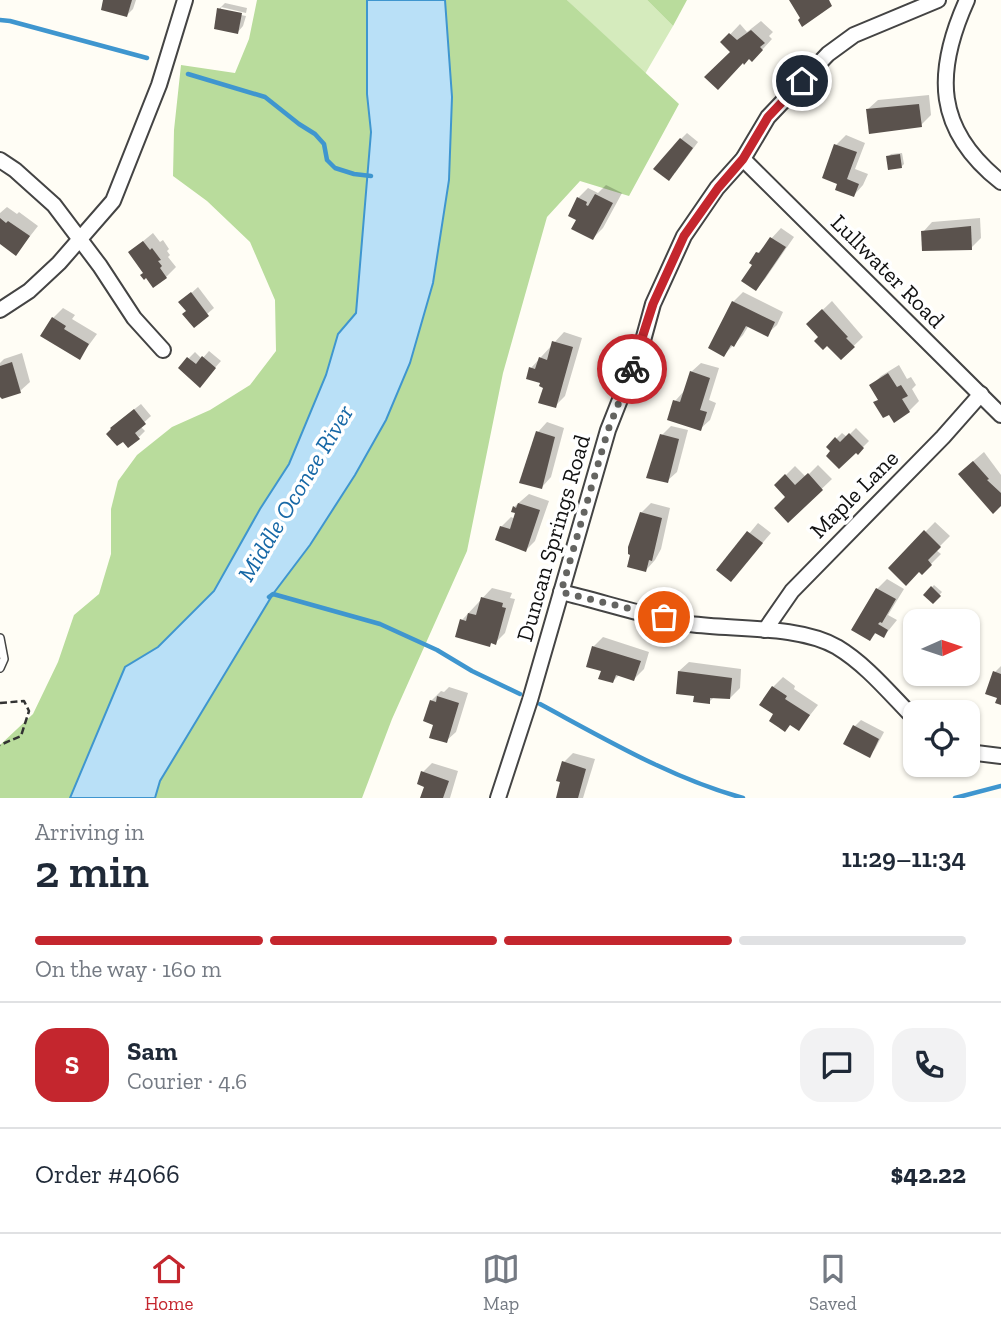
<!DOCTYPE html>
<html lang="en">
<head>
<meta charset="utf-8">
<style>
	:root { --surface:#fff; --page:#f2f2f3; --text:#1f2937; --muted:#747a83; --line:#e0e1e3; --accent:#c4262e }
	body { margin:0; font-family:"Zilla Slab",serif; background:var(--page); color:var(--text); height:100vh; display:flex; flex-direction:column; font-size:26px; white-space:nowrap }
	* { box-sizing:border-box; margin:0 }
	p { font-size:23px; color:var(--muted) }
	.icon { flex:none; width:38px; height:38px; fill:none; stroke:currentColor; stroke-width:2; stroke-linecap:round; stroke-linejoin:round }
	.map { position:relative; height:798px; overflow:hidden }
	.sheet { display:flex; flex-direction:column; background:var(--surface); flex:1 }
	.sheet>* { flex:none }
	.needle { width:46px; rotate:87deg }
	.buttons { position:absolute; left:903px; top:609px; display:grid; gap:14px }
	.buttons a { display:grid; place-items:center; width:77px; height:77px; border-radius:14px; background:var(--surface); box-shadow:0 2px 5px #0004; font-size:35px }
	.pin { position:absolute; display:grid; place-items:center; width:60px; height:60px; color:#fff; margin:-30px; border:4px solid #fff; border-radius:50%; box-shadow:0 2px 7px #0007 }
	.courier { position:absolute; display:grid; place-items:center; width:70px; height:70px; margin:-35px; border:5px solid #c4262e; border-radius:50%; background:#fff; color:#222; box-shadow:0 2px 9px #0007 }
	.summary em { font-style:normal; font-weight:600 }
	.summary div { display:flex; flex-direction:column-reverse }
	.summary { display:flex; align-items:center; justify-content:space-between; height:119px; padding:0 35px }
	h1 { font-size:46px; font-weight:600; line-height:52px }
	.bar { display:grid; grid-template-columns:repeat(4,1fr); gap:10px 7px; align-content:center; height:84px; padding:0 35px }
	.bar i { height:9px; border-radius:5px; background:var(--line) }
	.bar .current { background:var(--accent) }
	.bar p { grid-column:span 4 }
	.line { display:flex; align-items:center; gap:18px; padding:0 35px; border-top:2px solid var(--line) }
	.line div { flex:1 }
	.round { display:grid; place-items:center; flex:none; width:74px; height:74px; border-radius:21px; background:var(--page) }
	.tab-bar { display:flex; justify-content:space-around; align-items:center; height:98px; border-top:2px solid var(--line); background:var(--surface); font-size:19px; color:var(--muted) }
	.tab-bar a { display:grid; justify-items:center; gap:4px }
	.tab-bar .current { color:var(--accent) }
	.map>svg:first-child { display:block }
</style>
</head>
<body>
<div class="map">
<svg width="1001" height="798" viewBox="0 0 1001 798">
	<rect width="100%" height="100%" fill="#fffdf5"/>
	<polygon fill="#d5ebbd" points="567,0 647,0 673,26 645,74"/>
	<g fill="#b9dc9c">
		<polygon points="257,0 367,0 367,94 371,132 356,313 338,334 326,375 289,464 260,509 214,591 158,647 125,667 70,798 0,798 0,745 33,714 58,662 74,615 99,594 111,554 111,509 118,481 137,455 172,427 210,410 250,385 276,351 275,300 250,242 207,201 173,176 174,130 181,65 235,73 249,39"/>
		<polygon points="445,0 567,0 679,104 629,196 580,181 547,217 503,373 467,551 392,719 362,798 155,798 160,781 273,594 310,545 355,475 386,420 410,363 433,283 449,180 452,97"/>
		<polygon points="647,0 687,0 673,26"/>
	</g>
	<polygon fill="#b9e0f7" stroke="#3f96cf" stroke-width="2" points="367,0 445,0 452,97 449,180 433,283 410,363 386,420 355,475 310,545 273,594 160,781 155,798 70,798 125,667 158,647 214,591 260,509 289,464 326,375 338,334 356,313 371,132 367,94"/>
	<g fill="#0003">
		<polygon points="105,0 136,0 133,9 127,15"/>
		<polygon points="225,3 247,8 246,13 221,7 221,11 246,16 243,26 237,33 219,9"/>
		<polygon points="761,21 773,32 769,36 772,39 762,50 733,51 723,42 740,24 747,32"/>
		<polygon points="929,95 931,115 921,125 868,109 878,100"/>
		<polygon points="687,133 698,142 675,173 681,139"/>
		<polygon points="846,135 865,143 855,169 868,174 863,185 854,195 839,183 836,145"/>
		<polygon points="902,153 904,164 901,167 888,157 891,154"/>
		<polygon points="606,185 622,193 603,228 593,238 578,219 578,198 588,188 598,193"/>
		<polygon points="7,207 17,214 19,212 38,226 16,254 0,242 0,213"/>
		<polygon points="980,218 981,238 971,248 923,232 932,222"/>
		<polygon points="781,228 794,237 765,279 756,289 754,264 758,253"/>
		<polygon points="153,233 160,242 163,240 169,249 167,251 170,255 168,257 176,267 166,277 145,273 130,252"/>
		<polygon points="198,287 214,308 207,314 188,311 187,297"/>
		<polygon points="743,292 783,312 777,325 767,334 749,325 743,335 724,355 733,302"/>
		<polygon points="832,301 863,337 841,358 808,324"/>
		<polygon points="63,308 75,315 72,319 97,334 80,357 43,335 53,318"/>
		<polygon points="564,332 582,338 565,396 555,406 545,386 531,368"/>
		<polygon points="209,351 221,361 205,379 189,358 195,352 202,359"/>
		<polygon points="22,353 30,382 20,391 0,396 0,363 4,359"/>
		<polygon points="701,363 719,368 709,400 716,403 710,420 700,429 675,401 685,390 691,372"/>
		<polygon points="899,365 907,379 911,377 916,385 912,389 919,401 909,411 890,413 876,402 879,399 871,386 881,376"/>
		<polygon points="141,404 151,416 140,426 145,431 139,437 118,422"/>
		<polygon points="547,422 564,428 551,477 542,487 538,432"/>
		<polygon points="671,426 688,430 677,472 667,481 662,435"/>
		<polygon points="856,428 869,441 858,452 833,451 828,447 842,433 847,437"/>
		<polygon points="984,452 1001,475 1001,504 970,464"/>
		<polygon points="818,465 832,479 788,521 788,497 776,485 795,466 806,477"/>
		<polygon points="529,494 549,501 535,541 526,550 501,527 511,517 515,519 517,512 514,507"/>
		<polygon points="651,503 670,508 661,549 655,560 646,570 641,513"/>
		<polygon points="935,522 950,536 936,550 941,554 922,573 919,570 890,568"/>
		<polygon points="758,523 771,533 731,580 719,570"/>
		<polygon points="887,579 904,589 888,615 897,620 884,636 877,632 870,639 877,589"/>
		<polygon points="934,585 942,592 933,602 925,595"/>
		<polygon points="492,588 512,593 510,598 515,599 505,633 495,643 492,642 489,645 462,620"/>
		<polygon points="603,637 649,652 644,669 634,679 619,675 613,681 603,670 593,647"/>
		<polygon points="689,662 741,669 740,688 730,698 715,696 709,702 679,671"/>
		<polygon points="1001,666 1001,703 995,672"/>
		<polygon points="783,677 795,686 794,689 818,705 799,729 773,687"/>
		<polygon points="449,687 468,693 456,732 446,741 435,724 431,701 441,691 444,692"/>
		<polygon points="861,720 884,732 875,749 869,755 855,726"/>
		<polygon points="573,753 595,759 583,798 558,798 564,762"/>
		<polygon points="432,763 458,771 450,798 422,798 426,786 423,772"/>
	</g>
	<g fill="none" stroke-linecap="round" stroke-linejoin="round">
		<g stroke="#3f96cf" stroke-width="4.5">
			<polyline points="0,20 10,21 147,58"/>
			<polyline points="188,74 265,97 299,124 315,134 324,144 327,160 335,168 354,174 371,176"/>
			<polyline points="269,597 273,594 380,624 437,650 472,671 520,694"/>
			<path d="M540 704C607 740 671 778 743 798"/>
			<polyline points="955,798 1001,786"/>
		</g>
	</g>
	<g fill="#5a524d">
		<polygon points="103,0 132,0 127,17 101,10"/>
		<polygon points="789,0 829,0 832,6 802,27 798,20 800,18"/>
		<polygon points="217,8 242,13 238,34 214,29"/>
		<polygon points="751,30 765,43 760,47 763,50 752,62 749,59 744,65 743,63 718,90 704,77 730,52 720,42 729,33 737,40"/>
		<polygon points="919,104 922,127 869,134 866,109"/>
		<polygon points="680,138 693,148 669,181 653,169"/>
		<polygon points="834,144 857,152 847,179 859,184 854,197 835,190 837,184 822,178"/>
		<polygon points="900,154 902,168 888,170 886,156"/>
		<polygon points="595,194 613,203 593,240 571,229 576,220 568,216 577,197 587,202 586,205 588,206"/>
		<polygon points="0,218 6,223 8,221 30,236 16,256 0,244"/>
		<polygon points="971,226 972,250 922,251 921,231"/>
		<polygon points="770,237 786,247 756,291 741,281 752,265 749,263 756,252 759,253"/>
		<polygon points="143,241 150,250 152,248 161,260 158,261 162,266 160,268 167,278 153,288 146,278 144,280 140,275 143,273 128,252"/>
		<polygon points="191,292 209,316 194,328 182,314 186,311 178,302"/>
		<polygon points="732,301 775,322 768,337 746,326 734,347 731,345 724,357 708,348"/>
		<polygon points="822,309 848,337 846,338 855,347 841,360 827,346 823,350 814,341 818,337 806,324"/>
		<polygon points="52,317 66,326 64,329 89,344 80,360 40,336"/>
		<polygon points="552,341 573,347 556,408 538,403 543,388 539,386 540,383 526,379 529,367 535,369 539,357 547,360"/>
		<polygon points="202,356 216,368 200,388 178,368 187,357 196,364"/>
		<polygon points="12,362 21,393 2,399 0,397 0,366"/>
		<polygon points="690,371 710,378 700,410 707,412 701,431 667,420 673,400 680,402"/>
		<polygon points="888,373 897,387 901,385 908,396 902,399 910,412 894,423 889,415 883,418 873,402 878,400 869,385"/>
		<polygon points="134,409 146,424 135,433 140,439 128,448 123,442 117,446 106,434 111,429 110,428"/>
		<polygon points="536,431 555,437 542,489 519,483"/>
		<polygon points="849,433 864,448 858,455 856,453 839,469 826,456 830,451 826,447 835,437 840,442"/>
		<polygon points="660,434 679,439 668,483 646,478"/>
		<polygon points="973,461 989,479 987,480 1001,493 1001,506 993,514 958,474"/>
		<polygon points="808,473 823,490 788,523 774,508 785,497 774,485 785,474 795,485"/>
		<polygon points="518,503 540,510 526,552 495,540 500,526 510,529 515,513 511,512 513,506 516,508"/>
		<polygon points="640,512 662,518 652,561 649,560 646,572 627,567 630,555 628,554 628,547"/>
		<polygon points="924,530 941,547 928,560 932,565 922,575 919,572 906,586 888,568"/>
		<polygon points="747,531 763,543 731,582 716,570"/>
		<polygon points="931,586 941,596 933,604 923,595"/>
		<polygon points="876,588 896,599 882,623 880,622 878,624 888,630 884,638 875,633 870,641 851,630"/>
		<polygon points="481,597 503,603 502,607 506,608 496,645 491,643 490,647 455,637 460,619 466,621 468,613 476,615"/>
		<polygon points="592,646 641,661 634,681 616,675 613,683 598,679 601,671 586,667"/>
		<polygon points="678,671 732,678 730,699 710,698 710,704 693,702 694,696 676,694"/>
		<polygon points="993,671 1001,674 1001,705 995,703 997,698 985,694"/>
		<polygon points="772,686 787,696 785,699 810,715 799,731 790,725 785,732 778,727 769,721 773,714 759,705"/>
		<polygon points="437,696 459,703 447,743 429,738 433,725 423,721 430,700 436,702"/>
		<polygon points="853,725 879,739 870,758 843,744"/>
		<polygon points="562,761 586,769 578,798 556,798 560,782 556,781"/>
		<polygon points="421,771 449,781 443,798 420,798 424,787 417,784"/>
	</g>
	<g fill="none" stroke-linecap="round" stroke-linejoin="round">
		<defs>
			<polyline id="lane" points="0,638 4,659 0,668"/>
			<g id="street">
				<path d="M967 0C934 73 935 130 1001 182"/>
				<polyline points="743,159 1001,415"/>
				<polyline points="0,160 15,170 54,205 100,266 134,318 163,350"/>
				<polyline points="0,310 29,291 59,263 113,201 159,85 185,0"/>
				<path d="M561 592C603 602 647 617 690 624 734 630 798 625 837 647 867 665 891 695 915 719"/>
				<polyline points="765,630 792,591 943,437 981,394"/>
				<polyline points="968,752 1001,756"/>
				<polyline points="498,798 530,700 608,430 642,344 653,304 684,236 717,188 743,159 768,117 828,54 854,35 938,0"/>
			</g>
		</defs>
		<use href="#lane" stroke="#444" stroke-width="10"/>
		<use href="#street" stroke="#444" stroke-width="18"/>
		<polyline stroke="#333" stroke-width="2.5" stroke-dasharray="7 3.5" stroke-linecap="butt" points="0,703 24,701 29,711 21,736 0,745"/>
		<use href="#lane" stroke="#fff" stroke-width="7"/>
		<use href="#street" stroke="#fff" stroke-width="14"/>
	</g>
	<g fill="none" stroke-linecap="round" stroke-linejoin="round">
		<polyline stroke="#646461" stroke-width="7" stroke-dasharray="0 12.6" points="632,369 608,430 561,592 664,617"/>
		<polyline stroke="#c4262e" stroke-width="9" points="632,369 653,304 684,236 718,188 743,159 768,117 802,81"/>
	</g>
	<g text-anchor="middle" dominant-baseline="central" stroke-width="7" stroke-linejoin="round" paint-order="stroke">
		<g font-size="23" fill="#111" stroke="#fff">
			<text transform="translate(888 271) rotate(45)">Lullwater Road</text>
			<text transform="translate(854 494) rotate(-45)">Maple Lane</text>
			<text transform="translate(553 538) rotate(-74)">Duncan Springs Road</text>
		</g>
		<g font-size="24" font-style="italic" fill="#1768a6" stroke="#fff">
			<text transform="translate(295 493) rotate(-59)">Middle Oconee River</text>
		</g>
	</g>
</svg>
<div class="buttons">
<a><svg class="needle" viewBox="-14 -14 28 28"><path d="M0-13l5 13h-10z" fill="#e53935"/><path d="M0 13l5-13h-10z" fill="#747a83"/></svg></a>
<a><svg class="icon" aria-label="locate" viewBox="0 0 24 24"><circle cx="12" cy="12" r="6"/><path d="M12 2v4M12 18v4M2 12h4M18 12h4"/></svg></a>
</div>
<div class="pin" style="left:664px;top:617px;background:#ea580c"><svg class="icon" aria-label="bag" viewBox="0 0 24 24"><path d="M5 8h14l-1 12H6zM9 8a3 3 0 0 1 6 0"/></svg></div>
<div class="pin" style="left:802px;top:81px;background:#1f2937"><svg class="icon" aria-label="home" viewBox="0 0 24 24"><path d="M3 11l9-7 9 7M6 9v11h12V9"/></svg></div>
<div class="courier" style="left:632px;top:369px"><svg class="icon" aria-label="bike" viewBox="0 0 24 24"><circle cx="6" cy="16" r="4"/><circle cx="18" cy="16" r="4"/><path d="M6 16l4-8h5l3 8M10 8l3 8H6M13 5h3"/></svg></div>
</div>
<section class="sheet">
<div class="summary"><div><h1>2 min</h1><p>Arriving in</p></div><em>11:29–11:34</em></div>
<div class="bar"><i class="current"></i><i class="current"></i><i class="current"></i><i></i><p>On the way · 160 m</p></div>
<div class="line" style="height:126px"><b class="round" style="background:var(--accent);color:#fff">S</b><div><b>Sam</b><p>Courier · 4.6</p></div><a class="round"><svg class="icon" aria-label="chat" viewBox="0 0 24 24"><path d="M4 5h16v11H9l-5 4z"/></svg></a><a class="round"><svg class="icon" aria-label="phone" viewBox="0 0 24 24"><path d="M5 4h4l2 5-3 2q2 4 5 5l2-3 5 2v4C11 20 4 13 5 4z"/></svg></a></div>
<div class="line" style="height:91px"><div>Order #4066</div><b>$42.22</b></div>
</section>
<nav class="tab-bar">
<a class="current"><svg class="icon" aria-label="home" viewBox="0 0 24 24"><path d="M3 11l9-7 9 7M6 9v11h12V9"/></svg>Home</a>
<a><svg class="icon" aria-label="map" viewBox="0 0 24 24"><path d="M3 6l6-2 6 2 6-2v14l-6 2-6-2-6 2zM9 4v14M15 6v14"/></svg>Map</a>
<a><svg class="icon" aria-label="saved" viewBox="0 0 24 24"><path d="M7 4h10v16l-5-4-5 4z"/></svg>Saved</a>
</nav>
</body>
</html>
